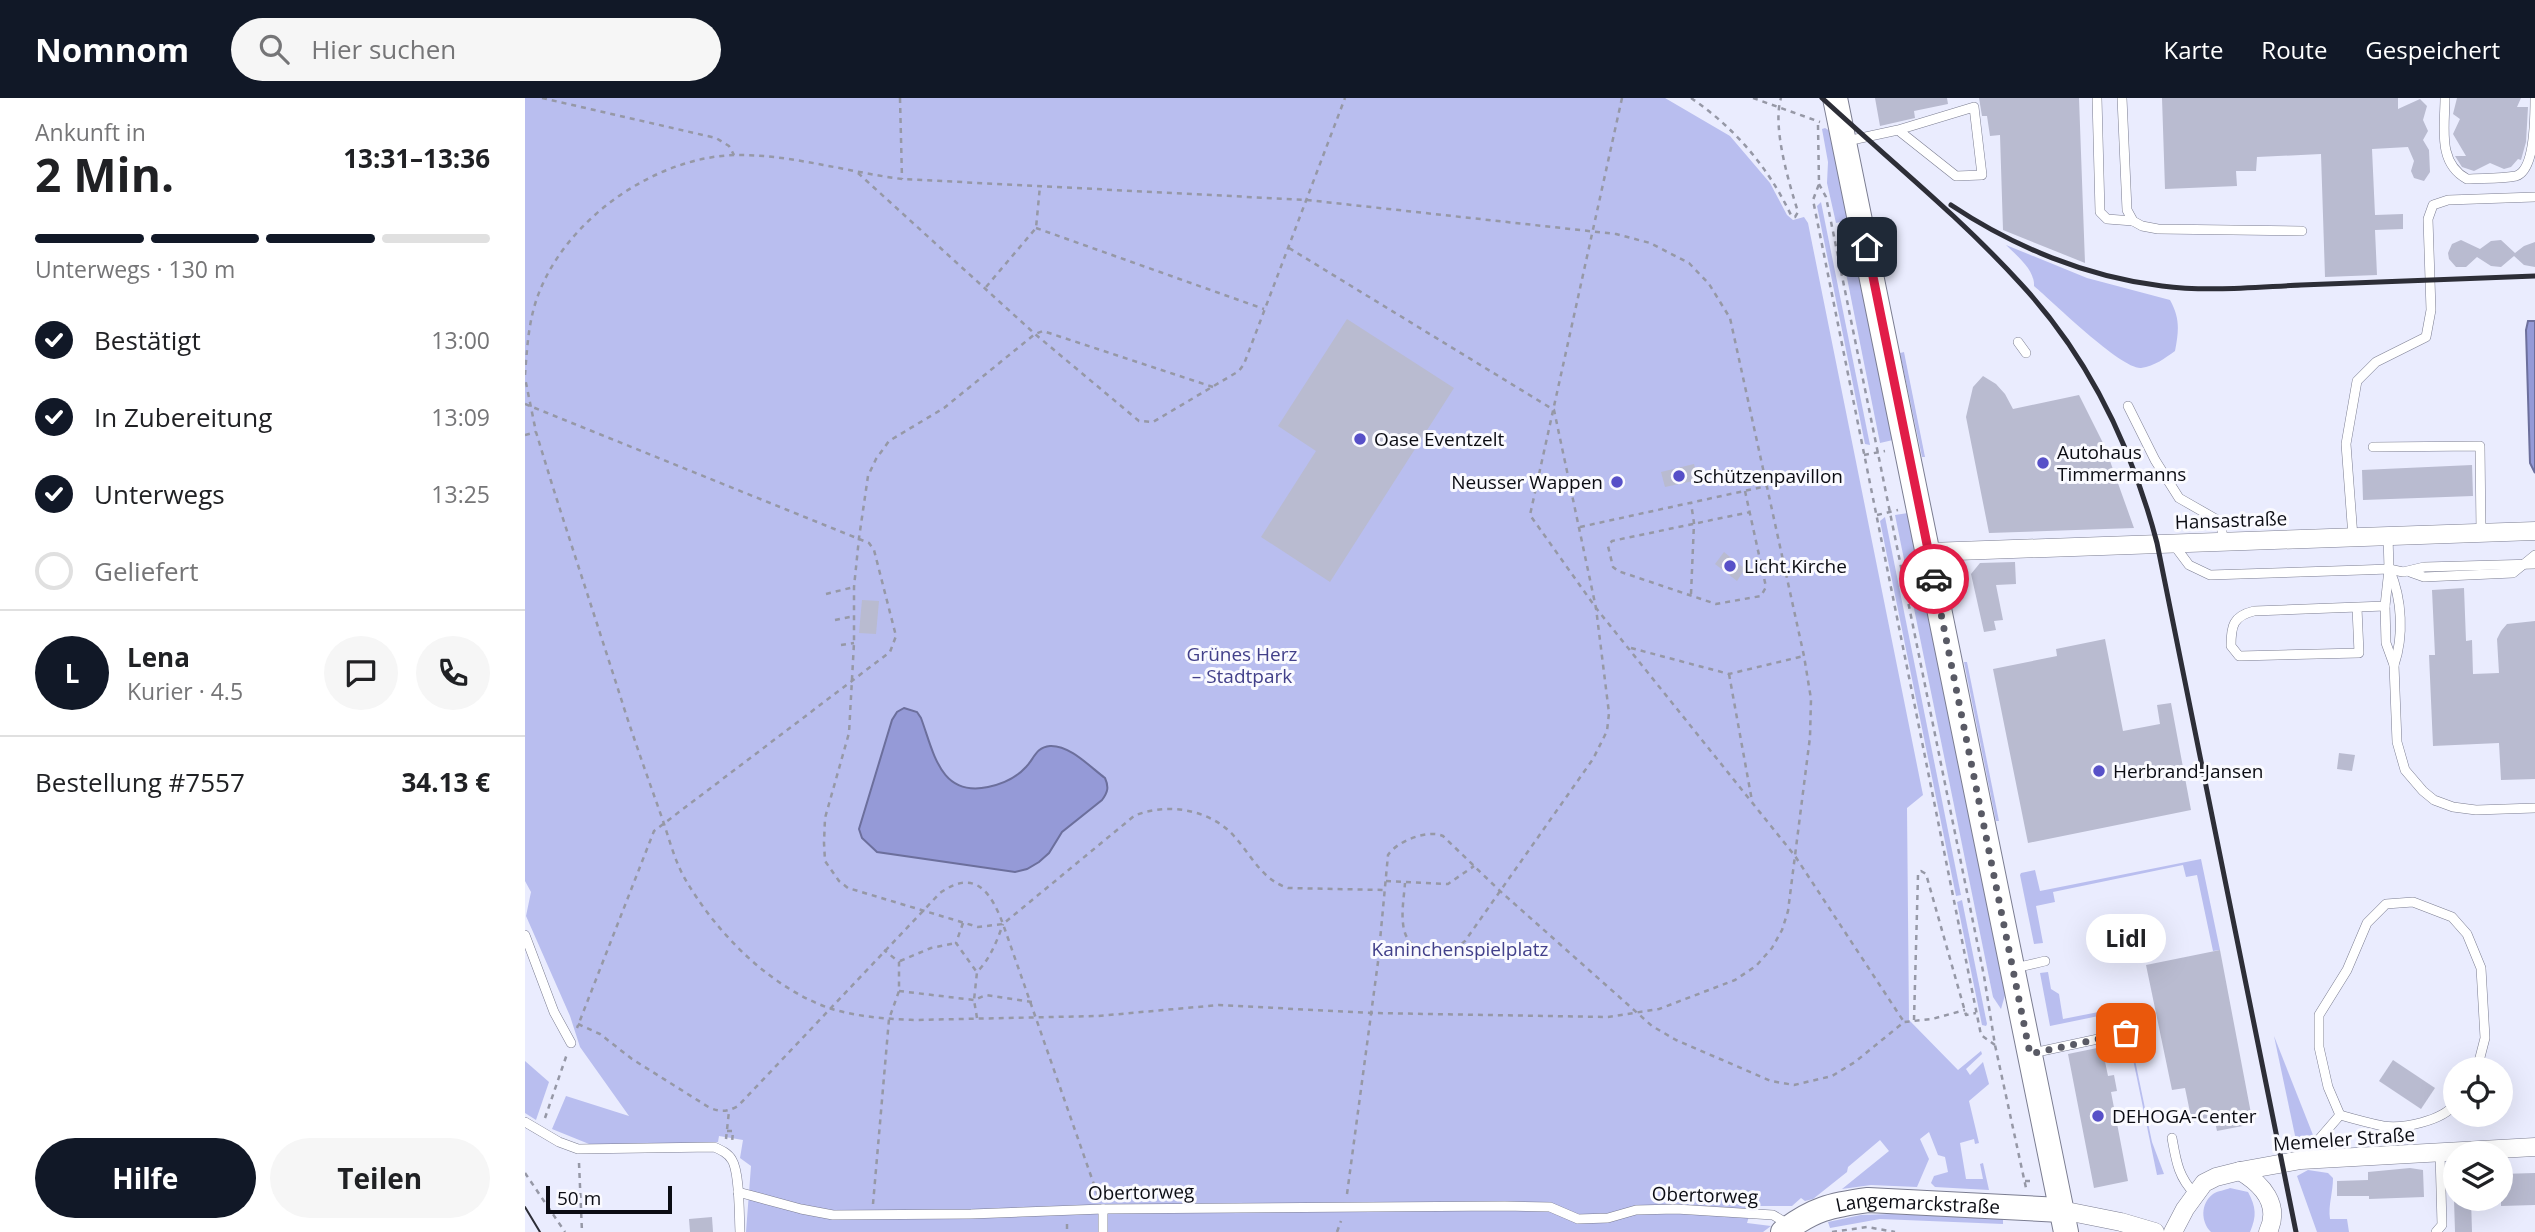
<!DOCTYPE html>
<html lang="de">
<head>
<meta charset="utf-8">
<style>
	:root { --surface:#fff; --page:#f6f6f6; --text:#202124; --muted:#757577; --line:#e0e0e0; --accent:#111827 }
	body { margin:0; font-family:"Open Sans",sans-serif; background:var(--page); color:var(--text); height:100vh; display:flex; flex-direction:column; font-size:26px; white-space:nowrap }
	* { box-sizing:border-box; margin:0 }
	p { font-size:23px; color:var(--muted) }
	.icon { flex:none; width:38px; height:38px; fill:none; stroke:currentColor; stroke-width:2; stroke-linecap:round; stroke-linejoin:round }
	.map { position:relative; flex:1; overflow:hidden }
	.drawer { display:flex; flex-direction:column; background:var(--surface); width:525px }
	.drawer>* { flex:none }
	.tools { position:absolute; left:1918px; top:959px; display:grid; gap:14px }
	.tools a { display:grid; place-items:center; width:70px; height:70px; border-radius:50%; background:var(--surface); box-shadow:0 7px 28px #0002; font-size:35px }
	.scale { position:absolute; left:21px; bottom:18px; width:126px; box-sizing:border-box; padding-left:7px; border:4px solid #0b0c13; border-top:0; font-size:19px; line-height:24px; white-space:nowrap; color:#0b0c13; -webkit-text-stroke:5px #fafaff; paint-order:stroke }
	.pin { position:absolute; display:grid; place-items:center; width:60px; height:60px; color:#fff; margin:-30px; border-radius:14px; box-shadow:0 4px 10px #0006 }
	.courier { position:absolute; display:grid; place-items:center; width:70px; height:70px; margin:-35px; border:5px solid #e11d48; border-radius:50%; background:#fff; color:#222; box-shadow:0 2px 9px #0007 }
	.bubble { position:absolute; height:49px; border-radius:24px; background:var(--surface); box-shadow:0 7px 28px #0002; font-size:23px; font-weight:700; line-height:49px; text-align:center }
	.head em { font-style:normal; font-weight:700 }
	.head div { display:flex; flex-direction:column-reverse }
	.head { display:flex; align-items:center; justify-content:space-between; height:119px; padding:0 35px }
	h1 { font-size:46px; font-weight:700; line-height:52px }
	.bar { display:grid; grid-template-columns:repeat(4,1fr); gap:10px 7px; align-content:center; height:84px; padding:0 35px }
	.bar i { height:9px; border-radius:5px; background:var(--line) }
	.bar .on { background:var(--accent) }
	.bar p { grid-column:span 4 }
	.line { display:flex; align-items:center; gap:18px; padding:0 35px; border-top:2px solid var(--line) }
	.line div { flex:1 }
	.round { display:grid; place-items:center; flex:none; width:74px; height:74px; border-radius:37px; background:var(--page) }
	ol { padding:0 35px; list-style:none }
	li { display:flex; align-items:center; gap:21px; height:77px }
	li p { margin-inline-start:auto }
	li .icon { padding:7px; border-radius:50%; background:var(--accent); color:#fff; stroke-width:4 }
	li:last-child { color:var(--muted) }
	li i { width:38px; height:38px; border:4px solid var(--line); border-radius:50% }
	.button { display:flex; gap:14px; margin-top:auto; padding:14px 35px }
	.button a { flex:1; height:80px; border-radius:42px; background:var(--accent); color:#fff; font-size:28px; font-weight:700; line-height:80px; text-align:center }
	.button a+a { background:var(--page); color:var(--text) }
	header { display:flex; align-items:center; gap:42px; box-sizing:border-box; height:98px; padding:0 35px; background:var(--accent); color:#fff }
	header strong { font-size:33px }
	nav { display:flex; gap:38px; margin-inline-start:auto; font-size:24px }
	.search { width:490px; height:63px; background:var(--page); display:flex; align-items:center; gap:18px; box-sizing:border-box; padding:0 24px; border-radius:38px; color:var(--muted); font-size:26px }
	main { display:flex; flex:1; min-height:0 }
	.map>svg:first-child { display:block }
</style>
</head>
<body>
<header>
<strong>Nomnom</strong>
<div class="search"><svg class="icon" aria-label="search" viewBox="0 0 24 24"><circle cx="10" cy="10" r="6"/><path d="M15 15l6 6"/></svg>Hier suchen</div>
<nav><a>Karte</a><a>Route</a><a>Gespeichert</a></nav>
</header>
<main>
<section class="drawer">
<div class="head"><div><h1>2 Min.</h1><p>Ankunft in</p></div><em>13:31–13:36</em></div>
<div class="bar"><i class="on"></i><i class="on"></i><i class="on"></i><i></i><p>Unterwegs · 130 m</p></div>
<ol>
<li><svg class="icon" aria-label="check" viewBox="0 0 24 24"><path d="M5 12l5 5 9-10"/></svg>Bestätigt<p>13:00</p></li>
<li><svg class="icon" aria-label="check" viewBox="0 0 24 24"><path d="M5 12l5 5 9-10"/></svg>In Zubereitung<p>13:09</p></li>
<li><svg class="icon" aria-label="check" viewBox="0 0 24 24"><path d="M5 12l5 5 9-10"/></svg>Unterwegs<p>13:25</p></li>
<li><i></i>Geliefert</li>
</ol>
<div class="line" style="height:126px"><b class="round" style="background:var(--accent);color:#fff">L</b><div><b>Lena</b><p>Kurier · 4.5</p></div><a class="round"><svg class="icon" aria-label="chat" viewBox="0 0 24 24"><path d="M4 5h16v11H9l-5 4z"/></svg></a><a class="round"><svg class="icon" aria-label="phone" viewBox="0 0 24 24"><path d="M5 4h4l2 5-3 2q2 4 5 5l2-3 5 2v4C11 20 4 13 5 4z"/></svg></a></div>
<div class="line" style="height:91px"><div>Bestellung #7557</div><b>34.13 €</b></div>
<div class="button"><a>Hilfe</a><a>Teilen</a></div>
</section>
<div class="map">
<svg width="2010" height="1134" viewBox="0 0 2010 1134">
	<rect width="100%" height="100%" fill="#eaecfe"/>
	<g fill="#b9beef">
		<polygon points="0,0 1140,0 1205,38 1245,85 1262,117 1268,122 1279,119 1283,125 1398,697 1382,710 1384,922 1433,972 1456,953 1457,956 1441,971 1445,977 1458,964 1464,986 1444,1003 1454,1045 1450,1046 1449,1041 1435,1045 1441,1081 1458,1081 1455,1066 1458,1065 1464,1092 1410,1089 1406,1085 1409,1078 1423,1074 1420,1059 1413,1057 1404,1034 1395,1041 1404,1061 1392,1089 1346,1087 1317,1091 1364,1053 1355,1042 1323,1069 1322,1074 1288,1101 1280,1103 1276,1100 1267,1108 1227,1108 1222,1125 1246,1128 1238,1134 221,1134 226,1068 215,1060 218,1042 194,1038 193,1044 69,1048 27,1031 41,998 104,1018 55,949 45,918 1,818 6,794 0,783"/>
		<polygon points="1300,30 1305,33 1324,122 1311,125 1302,85 1303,64 1297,31"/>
		<polygon points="1296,104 1345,347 1340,346 1292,108"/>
		<polygon points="1326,132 1368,342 1355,345 1313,135"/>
		<path d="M1481 147 1562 180 1645 202C1655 220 1654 232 1650 253 1640 260 1630 268 1616 270 1596 271 1528 204 1509 188 1510 172 1492 158 1481 147Z"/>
		<polygon points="1379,254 1400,359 1397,359 1375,255"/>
		<polygon points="1383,415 1480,897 1476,911 1468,899 1370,417"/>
		<polygon points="1360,419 1436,797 1431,798 1355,423"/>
		<polygon points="1439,564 1442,564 1474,723 1471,723"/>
		<polygon points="1676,761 1695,852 1688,853 1672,777 1661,779 1658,767 1528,794 1530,804 1511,808 1518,845 1509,846 1495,777 1496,775 1510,772 1515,793"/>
		<polygon points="1437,802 1462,926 1461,928 1457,927 1432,804"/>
		<polygon points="1523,874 1526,891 1534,896 1538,921 1599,909 1627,1044 1639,1076 1632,1077 1598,913 1525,928 1515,875"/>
		<polygon points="1749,938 1788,1037 1783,1045 1777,1048 1772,1047"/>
		<polygon points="0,963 24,984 11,1022 0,1015"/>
		<path d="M1783 1072 1803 1075 1808 1080C1808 1095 1803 1107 1805 1121H1822L1824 1134H1792L1772 1078Z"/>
		<path d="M1705 1090 1723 1094C1731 1109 1732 1118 1725 1134H1686C1676 1124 1675 1106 1688 1096 1692 1093 1701 1092 1705 1090Z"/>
		<polygon points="1367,1116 1478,1121 1478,1126 1355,1121 1305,1130 1303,1124 1336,1117"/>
	</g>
	<g fill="#959ad7" stroke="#6c6f9c" stroke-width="2">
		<polygon points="2003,223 2010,223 2010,375 2005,365 2001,232"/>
		<path d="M379 610 392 614 396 620C409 655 415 699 463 689 477 686 491 680 501 669 509 661 511 649 525 648 545 647 565 669 580 680 584 689 583 694 577 702L537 734 524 755 514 764 502 771 490 774 352 754 337 740 334 731 367 622 372 614Z"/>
	</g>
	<g fill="#b9bbd0">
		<polygon points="1350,0 1422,0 1423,6 1389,13 1390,20 1355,28"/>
		<polygon points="1454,0 1554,0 1560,165 1478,132 1475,37 1465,38 1462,18 1457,18"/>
		<polygon points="1637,0 1873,0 1873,11 1895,1 1902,8 1898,22 1903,33 1898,42 1904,52 1905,74 1899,83 1889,80 1886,73 1889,63 1883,49 1847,51 1850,117 1878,116 1878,131 1850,132 1852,177 1800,179 1796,56 1732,59 1731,73 1711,73 1712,88 1640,91"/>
		<polygon points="1932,0 1996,0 1992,9 2003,9 2001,44 1996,62 1993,61 1986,69 1979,71 1965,65 1949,73 1937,69 1930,58 1941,58 1928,36 1935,21 1928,16"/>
		<polygon points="1936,142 1955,151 1966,143 1976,142 1990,155 1999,148 2010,144 2010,169 1999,167 1989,158 1976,169 1966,168 1952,159 1941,169 1931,169 1924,161 1923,155 1927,146"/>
		<polygon points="822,221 929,290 805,484 736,439 791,353 753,328"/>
		<polygon points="1458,278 1471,286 1480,296 1488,311 1554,297 1580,349 1609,430 1464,435 1441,319 1448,289"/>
		<polygon points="1169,366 1173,382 1140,389 1136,374"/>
		<polygon points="1947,367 1948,398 1838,402 1837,372"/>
		<polygon points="1199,454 1220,471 1212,483 1190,466"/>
		<polygon points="1490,464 1491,486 1471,487 1478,522 1469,523 1471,532 1459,534 1446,476 1455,465"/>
		<polygon points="1939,490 1941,543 1947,542 1948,576 1974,575 1972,541 1976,533 1982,526 2010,523 2010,681 1976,682 1974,645 1908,648 1904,557 1910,557 1907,492"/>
		<polygon points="337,502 354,503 351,536 334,535"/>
		<polygon points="1580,541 1598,633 1635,626 1632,607 1646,605 1666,712 1503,745 1468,571 1532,558 1531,551"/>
		<polygon points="1814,655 1830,657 1827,673 1812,671"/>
		<polygon points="1695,852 1728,1026 1692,1033 1689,1019 1667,1024 1660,990 1647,992 1621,867"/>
		<polygon points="1577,949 1583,978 1589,977 1592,993 1586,994 1603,1083 1569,1090 1543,956"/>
		<polygon points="1868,962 1910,990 1896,1011 1854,983"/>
		<polygon points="1885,1070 1898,1072 1899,1099 1844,1101 1844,1098 1812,1098 1812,1083 1843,1082 1843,1074"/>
		<polygon points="2010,1075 2010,1107 1976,1108 1976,1076"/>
		<polygon points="1929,1101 1946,1101 1947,1134 1930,1134"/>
		<polygon points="187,1119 188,1134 165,1134 164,1121"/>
	</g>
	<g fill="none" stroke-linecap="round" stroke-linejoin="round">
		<defs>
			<g id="lane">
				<polyline points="1572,0 1575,114 1582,121 1608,123"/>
				<polyline points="1597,0 1602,112 1608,123 1617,128 1633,131 1777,133"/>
				<path d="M1920 0C1920 29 1912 65 1942 81 1958 80 1975 81 1991 78 2010 72 2010 22 2010 0"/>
				<polyline points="1322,43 1373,32 1431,78 1457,77 1449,9 1373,32"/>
				<polyline points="1493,244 1501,255"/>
				<polyline points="1603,308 1630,362 1654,400 1696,424 1698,443"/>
				<polyline points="1848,349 1955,348 1956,434"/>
				<polyline points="1863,438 1864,471 1860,508 1861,545 1869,567 1872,644 1880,672 1898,693 1909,702 1928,709 1951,712 2010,710"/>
				<polyline points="1828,439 1821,346 1832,283 1851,264 1901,239 1906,212 1903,121 1908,107 1923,102 2010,99"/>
				<polyline points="1649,447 1664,467 1685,477 1837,472 1864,471 1878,474 1899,469 2010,466"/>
				<path d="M1865 473C1877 501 1879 538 1869 567"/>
				<polyline points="1885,474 1899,479 1988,475 2010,457"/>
				<path d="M1832 510 1834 555 1714 558 1706 548C1706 528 1708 518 1729 513L1860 508"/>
				<polyline points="0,837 29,914 46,945"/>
				<polyline points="1490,870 1520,863"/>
				<polyline points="1507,955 1601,935"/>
				<polyline points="1815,1017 1803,989 1794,949 1794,917 1822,872 1842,825 1861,806 1888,804 1927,819 1942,836 1956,870 1960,940 1952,971"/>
				<path d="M1815 1017C1829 1021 1844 1025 1858 1028 1878 1031 1917 1023 1930 1006"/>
				<path d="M0 1024 34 1044 53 1051 189 1049C196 1052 203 1055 207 1062 215 1075 214 1117 215 1134"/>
				<path d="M1647 1040C1651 1062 1653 1079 1670 1096"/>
				<polyline points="1777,1061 1815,1017"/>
				<polyline points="213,1094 276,1111 308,1117 446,1116 578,1111 980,1108 1025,1109 1053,1121 1083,1120 1111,1112 1151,1111 1248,1117 1263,1126"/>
				<polyline points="578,1111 578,1134"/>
				<polyline points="1911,1134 1917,1127 1915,1055"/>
			</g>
			<g id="street">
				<polyline points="1404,454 2010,433"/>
				<path d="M1715 1073C1737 1086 1756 1107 1743 1134"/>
				<polyline points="1536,1112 1596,1124 1630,1134"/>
				<polyline points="1648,1134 1660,1111 1679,1085 1691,1079 1715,1073 1776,1062 2010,1049"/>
			</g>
			<g id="secondary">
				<polyline points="1310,0 1541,1134"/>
				<path id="s1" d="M1258 1134C1288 1111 1306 1107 1343 1102L1536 1112"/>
			</g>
		</defs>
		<use href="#lane" stroke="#7b7d91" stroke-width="10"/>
		<use href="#street" stroke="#7b7d91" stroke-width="19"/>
		<use href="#secondary" stroke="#7b7d91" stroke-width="26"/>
		<g stroke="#9698a6" stroke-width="2.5" stroke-dasharray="5 5" stroke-linecap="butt">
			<polyline points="17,0 191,40 204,48 209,57"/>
			<polyline points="375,0 377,81"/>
			<polyline points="1097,0 1005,417 1071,510 1270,758 1379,924"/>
			<path d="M1166 0C1210 30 1243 69 1266 117L1270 119 1273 114C1264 85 1247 29 1256 0"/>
			<polyline points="1228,0 1295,24"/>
			<polyline points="1293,27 1294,86 1288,102 1456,937 1470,947"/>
			<polyline points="333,75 510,236 614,323 628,324 714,273 719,266 820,0"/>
			<polyline points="1294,86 1301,99 1459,878 1470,947 1501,1090"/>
			<polyline points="511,130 739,211"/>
			<path d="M764 150 1029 312 1071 510 1084 615 1082 633 1068 661 940 843C936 846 932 851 927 854 910 862 886 853 880 835 875 820 879 800 880 785"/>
			<polyline points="461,189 511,130 515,88"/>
			<path d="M0 277C2 252 3 228 11 203 37 124 127 60 209 57 265 56 322 74 377 81L782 102 1091 136 1125 145 1164 165 1184 186 1205 220 1279 558 1286 601 1285 639 1263 813 1257 832 1247 850 1231 868 1210 882 1134 911 1083 919 846 915 694 907 573 918 390 922C362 921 334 919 307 911 246 891 190 834 159 779 149 761 144 740 137 720 124 683 111 647 99 610 75 534 50 459 26 383L11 334 0 280"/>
			<path d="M688 289 518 233 510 236 419 310 364 343 351 361 343 378 334 440 329 489V545L324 635 300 720 299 745 300 763 314 783 323 790 453 829 478 826 609 718C641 704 685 711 709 738 726 757 737 782 763 790L859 792"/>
			<polyline points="0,306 344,445 349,452 371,538 365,554 129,733 52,930"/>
			<polyline points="0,337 11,334"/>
			<polyline points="1339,357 1360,353"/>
			<polyline points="1220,393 1241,489 1236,498 1191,506 1093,473 1088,469 1083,448 1087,443 1225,414"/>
			<polyline points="1352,417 1373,412"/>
			<polyline points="1055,429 1242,388"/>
			<polyline points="301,496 329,489"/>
			<polyline points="1166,496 1169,425 1166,405"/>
			<polyline points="310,522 329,518"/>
			<polyline points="316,547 329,545"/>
			<polyline points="1106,550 1204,576 1279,558"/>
			<polyline points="1204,576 1227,703"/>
			<polyline points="861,783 923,786 949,768"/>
			<polyline points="438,825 431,845 451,873"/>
			<polyline points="375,863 406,850 431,845"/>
			<polyline points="374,893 449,902 461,897 507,904"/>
			<path d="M452 920 449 902 452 874C465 861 472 843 478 826"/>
			<polyline points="1389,922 1393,777 1396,773 1401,776 1441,917 1451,915"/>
			<path d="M53 926 75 936 107 961 185 1010C196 1014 202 1014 213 1008L415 795C450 770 466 794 478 826L573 1098"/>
			<polyline points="20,1020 42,956"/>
			<polyline points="202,1033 208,1033 207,1045"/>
			<polyline points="201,1041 204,1013"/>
			<polyline points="54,1065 57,1134"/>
			<polyline points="0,1075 40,1134"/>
			<polyline points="1500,1083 1508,1083"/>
			<path d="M822 1096 853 864 863 757C872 743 903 731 918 738L975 793 1127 928 1151 942 1246 983 1269 987 1307 978 1330 964 1379 924 1407 921 1440 912"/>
			<polyline points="348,1106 364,921 374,893 374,864 359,852"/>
			<polyline points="542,1126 542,1134"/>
			<polyline points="812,1134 816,1123"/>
			<polyline points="1307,1134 1342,1129 1370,1134"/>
		</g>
		<use href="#lane" stroke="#fff" stroke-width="9"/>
		<use href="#street" stroke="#fff" stroke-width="18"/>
		<use href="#secondary" stroke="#fff" stroke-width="24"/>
		<polyline stroke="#2d2e37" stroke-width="2" points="0,1109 15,1134"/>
		<g stroke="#2d2e37" stroke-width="5">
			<path d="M1297 0C1363 61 1434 118 1495 185 1563 258 1607 350 1632 445L1771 1134"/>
			<path d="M1426 107C1489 149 1562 179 1637 188 1683 194 1731 189 1776 187 1854 184 1932 181 2010 178"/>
		</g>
	</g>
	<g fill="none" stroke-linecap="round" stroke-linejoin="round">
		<polyline stroke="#595a65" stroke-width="7" stroke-dasharray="0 12.6" points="1409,481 1505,956 1601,935"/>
		<polyline stroke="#e11d48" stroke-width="9" points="1342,149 1409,481"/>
	</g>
	<g fill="#5750c8" stroke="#fafaff" stroke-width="2.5">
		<circle cx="835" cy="341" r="7"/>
		<circle cx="1518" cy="365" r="7"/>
		<circle cx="1154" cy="378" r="7"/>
		<circle cx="1092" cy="384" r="7"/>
		<circle cx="1205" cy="468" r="7"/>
		<circle cx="1574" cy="673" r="7"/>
		<circle cx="1573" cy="1018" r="7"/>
	</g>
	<g text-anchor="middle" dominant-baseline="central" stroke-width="6" stroke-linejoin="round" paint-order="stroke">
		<g font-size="19" fill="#0b0c13" stroke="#fafaff" text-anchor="start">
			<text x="849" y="341">Oase Eventzelt</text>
			<text x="1532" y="354">Autohaus<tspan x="1532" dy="22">Timmermanns</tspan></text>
			<text x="1168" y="378">Schützenpavillon</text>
			<text x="1078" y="384" text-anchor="end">Neusser Wappen</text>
			<text x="1219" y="468">Licht.Kirche</text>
			<text x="1588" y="673">Herbrand-Jansen</text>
			<text x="1587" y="1018">DEHOGA-Center</text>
		</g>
		<g font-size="19" fill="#0b0c13" stroke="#fafaff">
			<text transform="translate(1706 422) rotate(-2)">Hansastraße</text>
			<text transform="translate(1819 1041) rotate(-4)">Memeler Straße</text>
			<text transform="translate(616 1094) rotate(-1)">Obertorweg</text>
			<text transform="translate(1180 1097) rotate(2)">Obertorweg</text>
			<text stroke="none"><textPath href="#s1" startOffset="142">Langemarckstraße</textPath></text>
		</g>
		<g font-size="19" fill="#42408a" stroke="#fafaff">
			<text x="717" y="556">Grünes Herz<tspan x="717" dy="22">– Stadtpark</tspan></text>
			<text x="935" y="851">Kaninchenspielplatz</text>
		</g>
	</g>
</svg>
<div class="tools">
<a><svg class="icon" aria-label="locate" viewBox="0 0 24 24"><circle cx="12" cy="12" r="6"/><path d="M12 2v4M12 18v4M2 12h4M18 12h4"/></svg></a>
<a><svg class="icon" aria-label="layers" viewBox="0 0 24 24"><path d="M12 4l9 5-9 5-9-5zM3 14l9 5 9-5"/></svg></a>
</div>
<div class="scale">50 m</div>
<div class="pin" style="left:1601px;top:935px;background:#ea580c"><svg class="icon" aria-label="bag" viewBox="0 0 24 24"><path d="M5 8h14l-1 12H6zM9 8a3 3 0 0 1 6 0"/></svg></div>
<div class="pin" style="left:1342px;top:149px;background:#1f2937"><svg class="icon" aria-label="home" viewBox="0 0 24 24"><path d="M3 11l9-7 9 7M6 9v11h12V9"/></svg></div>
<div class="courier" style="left:1409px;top:481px"><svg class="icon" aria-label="car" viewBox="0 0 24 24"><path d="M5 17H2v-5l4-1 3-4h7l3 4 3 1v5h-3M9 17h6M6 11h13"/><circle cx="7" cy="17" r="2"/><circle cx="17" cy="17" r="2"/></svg></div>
<div class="bubble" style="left:1561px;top:816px;width:80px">Lidl</div>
</div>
</main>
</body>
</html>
